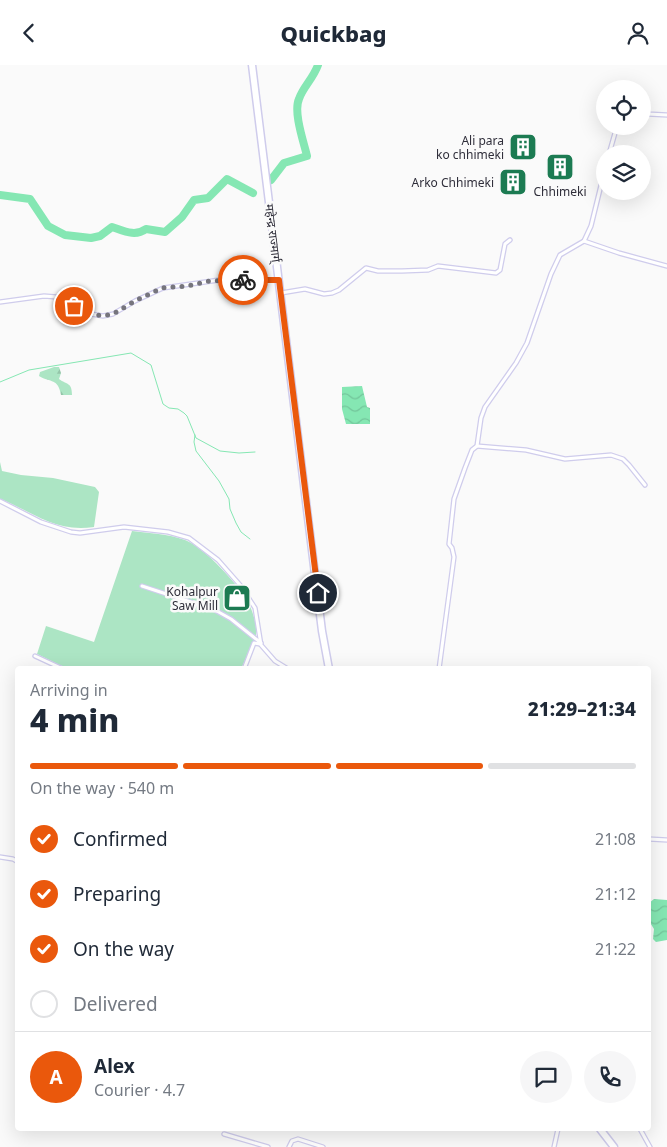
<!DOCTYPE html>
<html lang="en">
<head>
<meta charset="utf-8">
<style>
	:root { --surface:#fff; --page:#f6f6f7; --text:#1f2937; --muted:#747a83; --line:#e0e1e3; --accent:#ea580c }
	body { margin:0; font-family:"Noto Sans","Noto Sans Devanagari",sans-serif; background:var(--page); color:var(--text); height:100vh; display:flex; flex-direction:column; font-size:19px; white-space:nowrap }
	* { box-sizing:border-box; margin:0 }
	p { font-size:16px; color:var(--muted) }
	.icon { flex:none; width:28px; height:28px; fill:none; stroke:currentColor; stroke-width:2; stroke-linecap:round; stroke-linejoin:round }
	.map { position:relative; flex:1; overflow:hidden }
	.side { position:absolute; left:15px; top:601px; width:636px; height:465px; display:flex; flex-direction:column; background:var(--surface); border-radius:5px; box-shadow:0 5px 20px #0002 }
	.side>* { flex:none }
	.controls { position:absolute; left:596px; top:15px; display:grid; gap:10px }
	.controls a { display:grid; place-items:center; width:55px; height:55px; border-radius:50%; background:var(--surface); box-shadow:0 5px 20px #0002; font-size:25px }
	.pin { position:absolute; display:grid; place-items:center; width:42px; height:42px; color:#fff; margin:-21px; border:2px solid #fff; border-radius:50%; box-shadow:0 1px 5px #0007 }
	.courier { position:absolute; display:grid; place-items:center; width:50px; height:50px; margin:-25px; border:4px solid #ea580c; border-radius:50%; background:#fff; color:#222; box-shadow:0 1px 6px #0007 }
	.head em { font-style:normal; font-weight:800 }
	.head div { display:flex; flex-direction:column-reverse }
	.head { display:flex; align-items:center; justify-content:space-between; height:85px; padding:0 15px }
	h1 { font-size:32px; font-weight:800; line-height:38px }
	.bar { display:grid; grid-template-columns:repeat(4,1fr); gap:8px 5px; align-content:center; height:60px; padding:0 15px }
	.bar i { height:6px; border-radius:4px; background:var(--line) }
	.bar .on { background:var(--accent) }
	.bar p { grid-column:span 4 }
	.line { display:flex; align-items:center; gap:12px; padding:0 15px; border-top:1px solid var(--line) }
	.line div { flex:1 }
	.round { display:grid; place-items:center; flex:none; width:52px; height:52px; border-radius:26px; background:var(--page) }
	ol { padding:0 15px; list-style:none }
	li { display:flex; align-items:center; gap:15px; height:55px }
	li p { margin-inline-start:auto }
	li .icon { padding:5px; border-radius:50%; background:var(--accent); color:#fff; stroke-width:4 }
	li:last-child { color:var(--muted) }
	li i { width:28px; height:28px; border:2px solid var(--line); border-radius:50% }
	header { display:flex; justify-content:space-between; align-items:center; height:65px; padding:0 15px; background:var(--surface); font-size:22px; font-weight:800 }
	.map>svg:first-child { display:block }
</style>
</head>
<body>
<header><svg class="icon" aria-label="back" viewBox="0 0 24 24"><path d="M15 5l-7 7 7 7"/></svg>Quickbag<svg class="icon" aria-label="person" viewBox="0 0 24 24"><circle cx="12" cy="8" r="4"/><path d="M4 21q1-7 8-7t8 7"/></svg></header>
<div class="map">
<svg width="667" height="1082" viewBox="0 0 667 1082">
	<defs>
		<pattern id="forest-firs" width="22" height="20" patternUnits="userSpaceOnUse" patternTransform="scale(1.25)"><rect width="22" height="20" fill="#ace5c4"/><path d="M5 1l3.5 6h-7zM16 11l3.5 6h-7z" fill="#94c5a9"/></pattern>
		<pattern id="water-waves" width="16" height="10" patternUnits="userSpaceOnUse" patternTransform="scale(1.25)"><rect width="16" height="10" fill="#85e7b3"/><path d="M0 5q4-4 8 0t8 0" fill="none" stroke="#73c69b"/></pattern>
	</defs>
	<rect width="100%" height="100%" fill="#fafafa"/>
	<g fill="#ace5c4">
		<path d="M0 397 2 406 21 410 53 413 95 422 99 427 94 462C55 468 34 447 0 434Z"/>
		<path d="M132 466C149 468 168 469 185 475 204 482 240 521 249 539 253 547 257 560 256 569 256 573 244 597 241 604H68L37 589 46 561 94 577Z"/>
	</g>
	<path fill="url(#forest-firs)" d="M54 302H59L61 308 59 314C67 320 72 317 72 330H61C58 313 51 318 39 311L40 307Z"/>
	<g fill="url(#water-waves)">
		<polygon points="362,321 367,342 370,343 370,359 346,359 342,344 342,322"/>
		<polygon points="654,834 667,835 667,875 656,877 653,874 654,864 649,856 649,838"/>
	</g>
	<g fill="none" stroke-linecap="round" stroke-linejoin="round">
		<g stroke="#85e7b3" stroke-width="1">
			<polyline points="0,317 29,305 131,288 151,300 163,339 169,343 178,344 184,348 187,351 196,373 220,386 239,388 255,387"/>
			<polyline points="195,370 194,377 196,386 219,416 229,434 230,444 236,458 241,467 250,474"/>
		</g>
		<g stroke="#85e7b3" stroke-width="8">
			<path d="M271 115 284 98 307 91C304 78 293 47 299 34 303 22 313 14 318 0"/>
			<path d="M0 130 30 134 48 161 65 170 91 173 100 171 112 162C124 166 135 172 146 164L165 167 182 152 194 135 208 133 227 114 253 128"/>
		</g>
		<defs>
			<g id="street">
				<polyline points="642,46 648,49 667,50"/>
				<polyline points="609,89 617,61"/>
				<polyline points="584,176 591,161 605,104"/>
				<polyline points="281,228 305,224 324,229 332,228 339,225 366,203 378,206 402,206 428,205 438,201 496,208 500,205 505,179 510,175"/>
				<polyline points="0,237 44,231 57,232 65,233 85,248 103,251 113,249 135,236 163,223 219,215 278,215"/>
				<polyline points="477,381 526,385 565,394 611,390 623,394 629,400 645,420"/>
				<polyline points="0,436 41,457 71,467 80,468 124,462 168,467 189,473 218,495 240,520 255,543 261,580 275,596 288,604"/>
				<polyline points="142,521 215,545 231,554 261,578"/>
				<polyline points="35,591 63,604"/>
				<polyline points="244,604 254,578 260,579"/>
				<polyline points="439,604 454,492 452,483 449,479 454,434 465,403 472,385 477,381 481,353 485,342 516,298 527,278 551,209 560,190 584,176 619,188 667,201"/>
				<polyline points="649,774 667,775"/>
				<polyline points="0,792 13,794 18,797"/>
				<polyline points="640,1064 650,1082"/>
				<polyline points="224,1069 268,1082"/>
				<polyline points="289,1082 292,1076 298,1074 323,1082"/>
				<polyline points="554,1082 558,1064"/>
			</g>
			<g id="highway">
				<polyline points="252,0 322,566 329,604"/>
				<polyline points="600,1064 614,1082"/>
			</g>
		</defs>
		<use href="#street" stroke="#cfccec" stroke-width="5.5"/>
		<use href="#highway" stroke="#cfccec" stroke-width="9"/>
		<use href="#street" stroke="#fff" stroke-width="3"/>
		<use href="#highway" stroke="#fff" stroke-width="6"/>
	</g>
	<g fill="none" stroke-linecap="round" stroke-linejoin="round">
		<polyline stroke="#76757d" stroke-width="5" stroke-dasharray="0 9" points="74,241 85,248 103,251 113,249 135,236 162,223 187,221 209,216 243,215"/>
		<polyline stroke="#ea580c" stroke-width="6" points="243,215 279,215 318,528"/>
	</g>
	<defs>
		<symbol id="building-square" viewBox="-11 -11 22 22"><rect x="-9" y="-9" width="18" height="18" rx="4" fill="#1c7b52" stroke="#fafafa"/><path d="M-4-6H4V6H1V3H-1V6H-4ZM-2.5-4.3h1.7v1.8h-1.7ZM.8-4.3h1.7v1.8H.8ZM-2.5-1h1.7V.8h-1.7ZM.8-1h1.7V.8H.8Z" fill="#fff"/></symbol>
		<symbol id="shop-square" viewBox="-11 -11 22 22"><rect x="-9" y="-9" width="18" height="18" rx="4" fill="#1c7b52" stroke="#fafafa"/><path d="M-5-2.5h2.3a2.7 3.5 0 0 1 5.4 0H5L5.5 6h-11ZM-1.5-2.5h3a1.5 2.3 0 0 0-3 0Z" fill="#fff"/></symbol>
	</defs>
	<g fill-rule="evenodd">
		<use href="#building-square" x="507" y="66" width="32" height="32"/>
		<use href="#building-square" x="544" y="86" width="32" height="32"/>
		<use href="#building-square" x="497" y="101" width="32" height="32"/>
		<use href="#shop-square" x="221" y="517" width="32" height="32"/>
	</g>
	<g text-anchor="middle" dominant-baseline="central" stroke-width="5" stroke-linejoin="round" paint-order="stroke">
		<g font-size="12" fill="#2f2e3a" stroke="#fafafa" text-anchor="end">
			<text x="504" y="75">Ali para<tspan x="504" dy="14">ko chhimeki</tspan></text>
			<text x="494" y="117">Arko Chhimeki</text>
			<text x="560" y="126" text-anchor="middle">Chhimeki</text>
			<text x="218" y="526">Kohalpur<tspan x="218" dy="14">Saw Mill</tspan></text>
		</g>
		<g font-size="12" fill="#2f2e3a" stroke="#fafafa">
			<text transform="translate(273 168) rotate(83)">महेन्द्र राज्मार्ग्</text>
		</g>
	</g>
</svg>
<div class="controls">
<a><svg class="icon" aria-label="locate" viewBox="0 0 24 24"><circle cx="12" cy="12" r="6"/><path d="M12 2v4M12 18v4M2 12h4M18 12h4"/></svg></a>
<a><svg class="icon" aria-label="layers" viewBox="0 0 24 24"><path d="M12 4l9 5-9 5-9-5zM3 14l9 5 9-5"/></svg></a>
</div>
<div class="pin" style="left:74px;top:241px;background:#ea580c"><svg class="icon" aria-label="bag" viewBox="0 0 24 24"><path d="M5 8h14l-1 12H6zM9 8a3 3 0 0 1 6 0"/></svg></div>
<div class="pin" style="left:318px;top:528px;background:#1f2937"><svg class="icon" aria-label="home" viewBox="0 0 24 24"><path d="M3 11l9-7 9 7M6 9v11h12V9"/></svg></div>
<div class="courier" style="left:243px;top:215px"><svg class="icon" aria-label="bike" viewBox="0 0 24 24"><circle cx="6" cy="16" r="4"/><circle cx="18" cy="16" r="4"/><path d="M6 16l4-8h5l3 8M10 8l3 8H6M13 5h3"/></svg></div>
<section class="side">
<div class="head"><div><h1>4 min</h1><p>Arriving in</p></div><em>21:29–21:34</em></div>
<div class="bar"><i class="on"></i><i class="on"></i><i class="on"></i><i></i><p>On the way · 540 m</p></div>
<ol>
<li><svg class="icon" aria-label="check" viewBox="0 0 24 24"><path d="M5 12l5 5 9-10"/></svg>Confirmed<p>21:08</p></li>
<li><svg class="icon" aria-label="check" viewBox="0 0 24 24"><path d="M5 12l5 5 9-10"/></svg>Preparing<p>21:12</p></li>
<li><svg class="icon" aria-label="check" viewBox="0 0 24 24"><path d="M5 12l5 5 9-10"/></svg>On the way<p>21:22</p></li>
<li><i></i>Delivered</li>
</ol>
<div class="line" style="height:90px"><b class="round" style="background:var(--accent);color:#fff">A</b><div><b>Alex</b><p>Courier · 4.7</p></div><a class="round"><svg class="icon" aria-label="chat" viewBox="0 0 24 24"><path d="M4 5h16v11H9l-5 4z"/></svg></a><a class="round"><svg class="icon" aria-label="phone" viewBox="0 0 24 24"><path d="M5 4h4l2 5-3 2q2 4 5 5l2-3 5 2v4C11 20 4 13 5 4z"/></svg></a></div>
</section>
</div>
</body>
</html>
